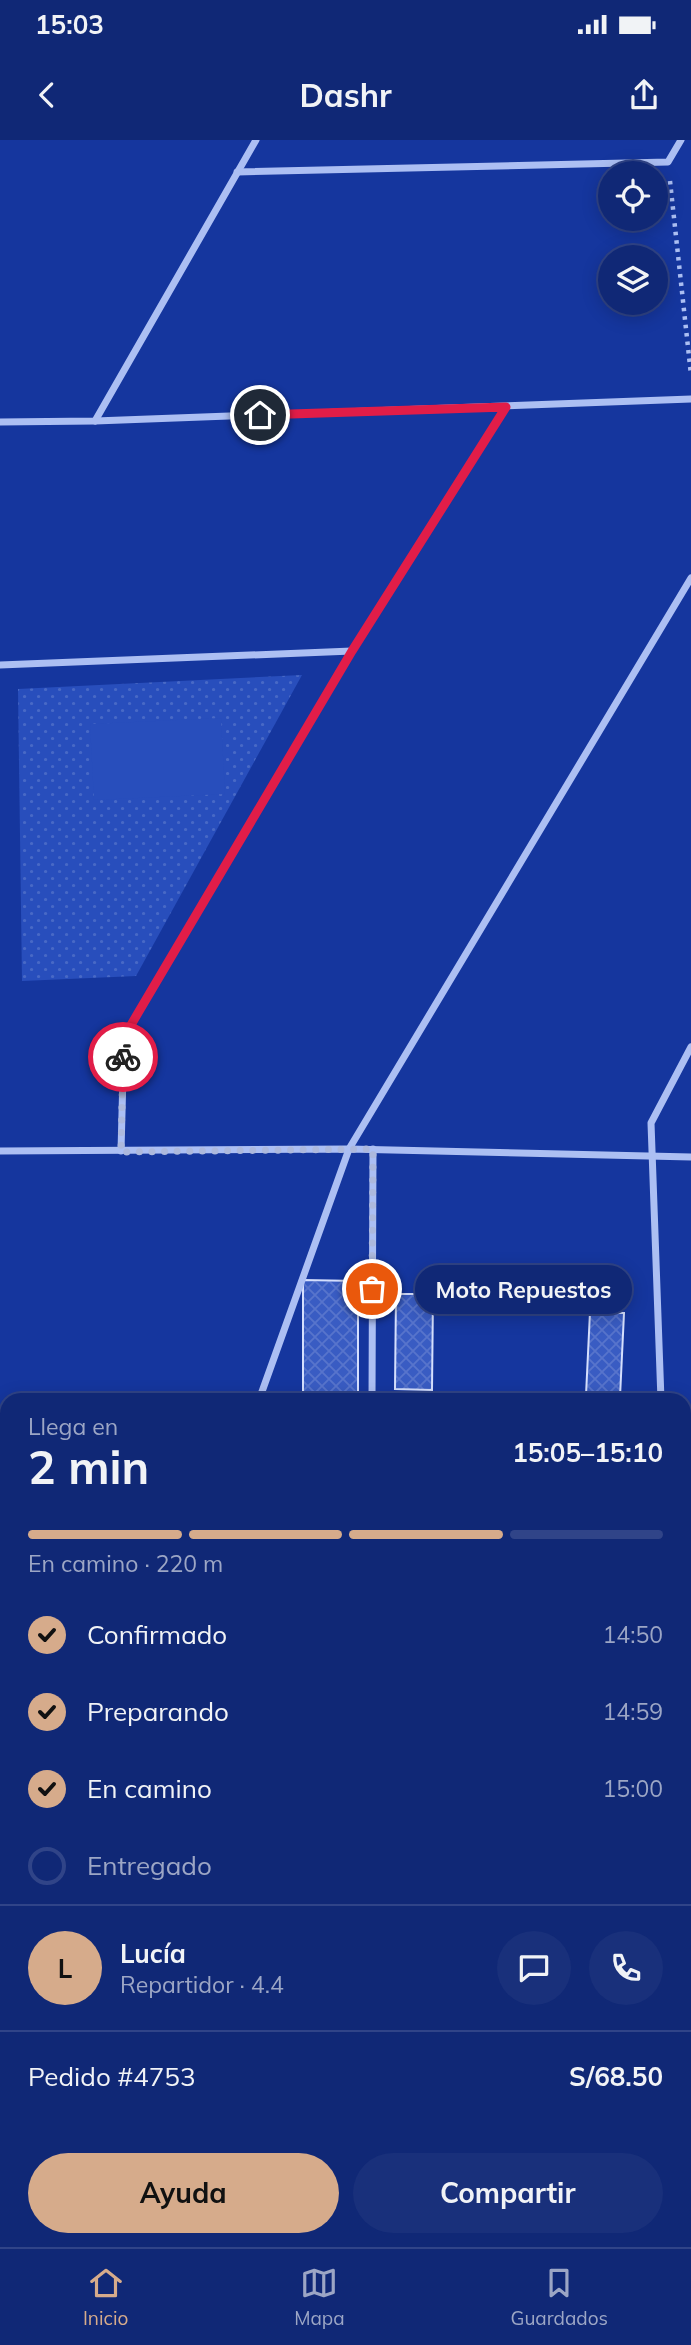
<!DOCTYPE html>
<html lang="es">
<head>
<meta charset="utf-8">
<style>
	:root { --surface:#102876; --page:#19307b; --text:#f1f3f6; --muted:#9ca6c5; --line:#304488; --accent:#d6ab8b }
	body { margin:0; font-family:Mulish,sans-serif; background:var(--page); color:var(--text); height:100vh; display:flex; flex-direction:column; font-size:26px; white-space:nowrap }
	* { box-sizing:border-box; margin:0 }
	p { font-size:23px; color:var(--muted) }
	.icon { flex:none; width:38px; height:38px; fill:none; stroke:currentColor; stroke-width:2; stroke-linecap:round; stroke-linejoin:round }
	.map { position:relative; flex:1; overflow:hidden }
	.sheet { position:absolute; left:0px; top:1253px; width:691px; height:854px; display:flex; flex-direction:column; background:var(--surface); border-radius:21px 21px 0 0; box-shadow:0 4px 18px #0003,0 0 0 2px var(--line) }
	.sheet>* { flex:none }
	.controls { position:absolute; left:598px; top:21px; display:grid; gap:14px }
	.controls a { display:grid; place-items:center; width:70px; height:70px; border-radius:50%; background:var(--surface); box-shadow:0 4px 18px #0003,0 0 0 2px var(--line); font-size:35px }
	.pin { position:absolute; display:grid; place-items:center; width:60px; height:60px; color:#fff; margin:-30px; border:4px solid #fff; border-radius:50%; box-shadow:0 2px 7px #0007 }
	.courier { position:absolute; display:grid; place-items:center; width:70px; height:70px; margin:-35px; border:5px solid #e11d48; border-radius:50%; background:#fff; color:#222; box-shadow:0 2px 9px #0007 }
	.bubble { position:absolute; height:49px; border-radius:24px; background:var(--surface); box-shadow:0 4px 18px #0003,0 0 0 2px var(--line); font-size:23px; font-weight:700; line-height:49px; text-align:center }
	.head em { font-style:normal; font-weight:700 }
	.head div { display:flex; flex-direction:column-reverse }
	.head { display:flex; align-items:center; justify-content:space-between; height:119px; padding:0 28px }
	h1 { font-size:46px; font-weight:700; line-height:52px }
	.bar { display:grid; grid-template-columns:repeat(4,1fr); gap:10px 7px; align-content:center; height:84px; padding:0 28px }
	.bar i { height:9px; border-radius:5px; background:var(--line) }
	.bar .active { background:var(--accent) }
	.bar p { grid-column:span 4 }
	.line { display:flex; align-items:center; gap:18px; padding:0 28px; border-top:2px solid var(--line) }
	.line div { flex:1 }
	.round { display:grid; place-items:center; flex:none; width:74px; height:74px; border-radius:37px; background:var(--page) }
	ol { padding:0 28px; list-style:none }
	li { display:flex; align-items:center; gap:21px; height:77px }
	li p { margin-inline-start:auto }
	li .icon { padding:7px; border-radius:50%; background:var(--accent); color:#111; stroke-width:4 }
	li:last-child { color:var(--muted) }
	li i { width:38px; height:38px; border:4px solid var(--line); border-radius:50% }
	.action { display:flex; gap:14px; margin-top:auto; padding:14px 28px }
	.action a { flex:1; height:80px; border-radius:42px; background:var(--accent); color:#111; font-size:28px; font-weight:700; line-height:80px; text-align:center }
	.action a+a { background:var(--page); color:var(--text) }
	.status { display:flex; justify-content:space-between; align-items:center; height:49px; padding:0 35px; background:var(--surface); direction:ltr }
	.status svg { height:19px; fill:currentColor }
	header { display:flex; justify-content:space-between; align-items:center; height:91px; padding:0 28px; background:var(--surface); font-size:32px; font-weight:700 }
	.tabs { display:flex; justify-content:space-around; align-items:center; height:98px; border-top:2px solid var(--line); background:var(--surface); font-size:19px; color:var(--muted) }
	.tabs a { display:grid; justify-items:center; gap:4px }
	.tabs .active { color:var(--accent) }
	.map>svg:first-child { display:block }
</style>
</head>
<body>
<div class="status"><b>15:03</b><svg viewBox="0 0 49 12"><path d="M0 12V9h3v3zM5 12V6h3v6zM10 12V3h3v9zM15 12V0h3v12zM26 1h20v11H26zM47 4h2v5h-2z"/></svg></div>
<header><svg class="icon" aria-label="back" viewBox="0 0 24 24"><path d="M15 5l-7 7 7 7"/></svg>Dashr<svg class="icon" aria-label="share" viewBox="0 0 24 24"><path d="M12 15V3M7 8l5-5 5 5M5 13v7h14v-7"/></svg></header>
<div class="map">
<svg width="691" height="2107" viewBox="0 0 691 2107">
	<defs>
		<pattern id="park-dots" width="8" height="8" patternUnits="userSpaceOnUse" patternTransform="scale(1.75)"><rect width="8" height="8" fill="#284ebc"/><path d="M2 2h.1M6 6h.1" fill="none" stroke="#4869c6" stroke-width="1.8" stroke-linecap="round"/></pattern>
		<pattern id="building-cross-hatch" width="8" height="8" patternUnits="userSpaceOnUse" patternTransform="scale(1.75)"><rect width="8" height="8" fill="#395cc3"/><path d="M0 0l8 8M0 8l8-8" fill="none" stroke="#5774cc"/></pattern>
	</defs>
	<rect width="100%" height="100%" fill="#15369e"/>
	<polygon fill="url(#park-dots)" points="302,535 136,836 22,841 18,549"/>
	<polygon fill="#284ebc" points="221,578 225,654 94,660 90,584"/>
	<g fill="url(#building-cross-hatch)" stroke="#d5dffd" stroke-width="2">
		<polygon points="303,1140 358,1141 358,1254 303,1254"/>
		<polygon points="396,1154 433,1154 432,1250 395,1249"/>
		<polygon points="590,1172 624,1173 620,1257 586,1255"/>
	</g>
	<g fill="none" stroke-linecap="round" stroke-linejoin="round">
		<polyline stroke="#acbff3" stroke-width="4.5" stroke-dasharray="3.5 5" stroke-linecap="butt" points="670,41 691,235"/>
		<g stroke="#acbff3" stroke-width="7">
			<polyline points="237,32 668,22 681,0"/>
			<polyline points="95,281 256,0"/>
			<polyline points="0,282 95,281 691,259"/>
			<polyline points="0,525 352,511"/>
			<polyline points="0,1011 349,1009 691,1017"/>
			<polyline points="121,1011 124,897 352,511 506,267"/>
			<polyline points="259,1260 349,1009 691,438"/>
			<polyline points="372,1260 373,1009"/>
			<polyline points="661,1260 651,983 691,907"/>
			<polyline points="0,1278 7,1279"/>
			<polyline points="684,1278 691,1278"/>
			<polyline points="0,1509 7,1509"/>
			<polyline points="684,1519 691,1520"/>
			<polyline points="684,1776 691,1776"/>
			<polyline points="684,1849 691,1898"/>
			<polyline points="234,2100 235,2107"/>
			<polyline points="476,2100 477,2107"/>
			<polyline points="0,2101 3,2107"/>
		</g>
		<g stroke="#dce4fd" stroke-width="14">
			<polyline points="0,1339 7,1339"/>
			<polyline points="684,1348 691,1348"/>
			<polyline points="0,1446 7,1447"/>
			<polyline points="684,1457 691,1457"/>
		</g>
	</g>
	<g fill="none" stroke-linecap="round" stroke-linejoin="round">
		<polyline stroke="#adb9dd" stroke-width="7" stroke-dasharray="0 12.6" points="123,917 121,1012 373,1009 372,1149"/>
		<polyline stroke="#e11d48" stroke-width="9" points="123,917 124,897 138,873 352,511 506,267 260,275"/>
	</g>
</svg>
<div class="controls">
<a><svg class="icon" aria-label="locate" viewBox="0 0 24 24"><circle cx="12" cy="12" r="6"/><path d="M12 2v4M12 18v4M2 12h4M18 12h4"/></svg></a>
<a><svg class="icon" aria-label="layers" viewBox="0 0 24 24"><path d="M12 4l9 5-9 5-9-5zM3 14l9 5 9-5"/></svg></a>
</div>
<div class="pin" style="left:372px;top:1149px;background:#ea580c"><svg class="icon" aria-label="bag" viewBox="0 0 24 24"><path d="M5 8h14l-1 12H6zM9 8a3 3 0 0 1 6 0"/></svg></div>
<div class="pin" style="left:260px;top:275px;background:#1f2937"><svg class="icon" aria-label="home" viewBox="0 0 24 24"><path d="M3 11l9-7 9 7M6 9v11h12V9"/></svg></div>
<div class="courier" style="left:123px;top:917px"><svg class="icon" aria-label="bike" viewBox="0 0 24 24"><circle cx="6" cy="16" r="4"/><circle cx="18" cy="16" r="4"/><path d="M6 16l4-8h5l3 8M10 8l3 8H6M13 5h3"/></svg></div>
<div class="bubble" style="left:415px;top:1125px;width:217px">Moto Repuestos</div>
<section class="sheet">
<div class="head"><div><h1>2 min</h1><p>Llega en</p></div><em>15:05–15:10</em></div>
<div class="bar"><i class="active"></i><i class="active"></i><i class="active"></i><i></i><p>En camino · 220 m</p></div>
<ol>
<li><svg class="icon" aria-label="check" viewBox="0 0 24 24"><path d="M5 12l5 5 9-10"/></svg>Confirmado<p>14:50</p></li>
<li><svg class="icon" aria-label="check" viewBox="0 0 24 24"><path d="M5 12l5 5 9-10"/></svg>Preparando<p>14:59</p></li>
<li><svg class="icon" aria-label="check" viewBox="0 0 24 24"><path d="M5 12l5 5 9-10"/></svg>En camino<p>15:00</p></li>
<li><i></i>Entregado</li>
</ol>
<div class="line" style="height:126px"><b class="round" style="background:var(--accent);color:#111">L</b><div><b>Lucía</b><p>Repartidor · 4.4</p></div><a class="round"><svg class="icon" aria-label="chat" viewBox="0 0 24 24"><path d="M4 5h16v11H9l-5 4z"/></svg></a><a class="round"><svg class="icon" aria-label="phone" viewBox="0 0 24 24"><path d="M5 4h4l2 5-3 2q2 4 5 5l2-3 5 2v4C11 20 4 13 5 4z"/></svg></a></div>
<div class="line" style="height:91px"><div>Pedido #4753</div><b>S/68.50</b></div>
<div class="action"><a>Ayuda</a><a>Compartir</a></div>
</section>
</div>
<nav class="tabs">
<a class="active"><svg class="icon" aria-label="home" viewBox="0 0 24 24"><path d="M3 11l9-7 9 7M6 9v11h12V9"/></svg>Inicio</a>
<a><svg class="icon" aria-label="map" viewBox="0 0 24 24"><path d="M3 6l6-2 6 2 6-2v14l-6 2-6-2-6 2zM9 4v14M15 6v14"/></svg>Mapa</a>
<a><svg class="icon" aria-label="saved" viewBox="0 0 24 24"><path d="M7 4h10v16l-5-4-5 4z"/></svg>Guardados</a>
</nav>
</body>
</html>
